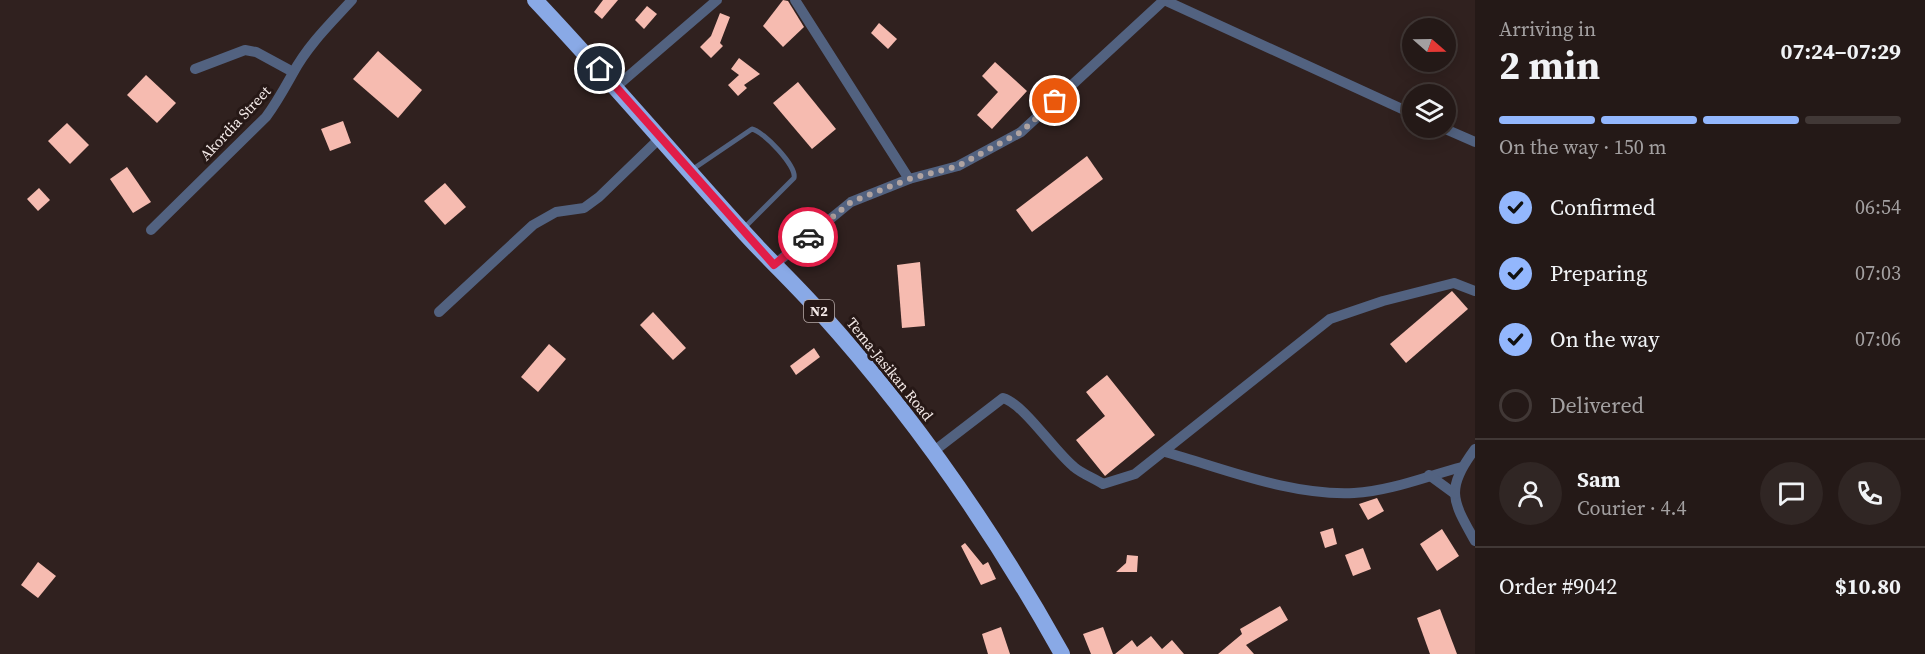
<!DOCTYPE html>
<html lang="en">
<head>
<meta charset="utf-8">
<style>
	:root { --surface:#241917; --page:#302624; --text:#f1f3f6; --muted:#a3a0a1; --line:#413836; --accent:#93b7fd }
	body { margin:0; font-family:"Source Serif 4",serif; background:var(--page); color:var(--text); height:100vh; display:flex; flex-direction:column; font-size:22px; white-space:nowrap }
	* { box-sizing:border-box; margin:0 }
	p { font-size:20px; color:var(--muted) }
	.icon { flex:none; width:33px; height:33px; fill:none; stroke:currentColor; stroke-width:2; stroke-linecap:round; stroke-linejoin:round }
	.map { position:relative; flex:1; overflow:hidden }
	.drawer { display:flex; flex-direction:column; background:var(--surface); width:450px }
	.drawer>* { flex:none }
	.needle { width:39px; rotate:110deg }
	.buttons { position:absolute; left:1402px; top:18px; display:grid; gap:12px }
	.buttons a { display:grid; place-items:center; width:54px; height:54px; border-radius:50%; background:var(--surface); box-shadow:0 3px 15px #0003,0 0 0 2px var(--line); font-size:30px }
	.pin { position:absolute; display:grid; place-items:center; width:51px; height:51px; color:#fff; margin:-26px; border:3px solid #fff; border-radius:50%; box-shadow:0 2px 6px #0007 }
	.courier { position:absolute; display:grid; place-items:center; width:60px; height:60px; margin:-30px; border:4px solid #e11d48; border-radius:50%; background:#fff; color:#222; box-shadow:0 2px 8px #0007 }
	.overview em { font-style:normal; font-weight:700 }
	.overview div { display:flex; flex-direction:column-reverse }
	.overview { display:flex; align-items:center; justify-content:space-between; height:102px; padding:0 24px }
	h1 { font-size:39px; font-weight:700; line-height:45px }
	.bar { display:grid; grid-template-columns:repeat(4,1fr); gap:9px 6px; align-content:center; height:72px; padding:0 24px }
	.bar i { height:8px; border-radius:4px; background:var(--line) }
	.bar .current { background:var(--accent) }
	.bar p { grid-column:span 4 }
	.line { display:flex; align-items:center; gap:15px; padding:0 24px; border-top:2px solid var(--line) }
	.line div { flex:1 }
	.round { display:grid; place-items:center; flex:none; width:63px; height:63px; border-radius:32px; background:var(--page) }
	ol { padding:0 24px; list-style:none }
	li { display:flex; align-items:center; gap:18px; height:66px }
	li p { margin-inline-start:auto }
	li .icon { padding:6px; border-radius:50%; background:var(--accent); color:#111; stroke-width:4 }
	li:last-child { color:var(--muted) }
	li i { width:33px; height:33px; border:3px solid var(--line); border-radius:50% }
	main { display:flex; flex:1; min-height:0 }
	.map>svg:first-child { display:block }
</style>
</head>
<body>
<main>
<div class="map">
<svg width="1475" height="654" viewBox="0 0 1475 654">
	<rect width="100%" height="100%" fill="#30211f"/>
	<g fill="#f6bbb0">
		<polygon points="603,0 618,0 602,19 594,12"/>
		<polygon points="783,0 788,1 804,27 783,47 763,26"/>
		<polygon points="647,6 657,14 644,29 635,20"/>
		<polygon points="720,13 730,17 720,43 723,46 711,58 700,47 711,36"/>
		<polygon points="879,23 897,39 888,49 871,33"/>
		<polygon points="378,51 422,90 398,118 353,79"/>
		<polygon points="739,58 760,74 744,85 747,88 738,96 728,85 739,75 731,69"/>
		<polygon points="995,62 1027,91 992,129 977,115 998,92 982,76"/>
		<polygon points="146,75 176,103 157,123 127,95"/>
		<polygon points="798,82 836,129 812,149 773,103"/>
		<polygon points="343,121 351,143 330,151 321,129"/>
		<polygon points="67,123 89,145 70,164 48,141"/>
		<polygon points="1087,156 1103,179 1032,232 1016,210"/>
		<polygon points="127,167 151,202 133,213 110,179"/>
		<polygon points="445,183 466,207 445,225 424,201"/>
		<polygon points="39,188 50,200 38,211 27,199"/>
		<polygon points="920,262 925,326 902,328 897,265"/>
		<polygon points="1452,291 1468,309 1406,363 1390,344"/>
		<polygon points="653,312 686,348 673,360 640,325"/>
		<polygon points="549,344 566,359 538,392 521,377"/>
		<polygon points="814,348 820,357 796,375 790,366"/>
		<polygon points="1107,375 1155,435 1105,476 1076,440 1105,416 1086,392"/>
		<polygon points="1377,498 1384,511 1368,520 1359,504"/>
		<polygon points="1333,528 1337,544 1325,548 1320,532"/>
		<polygon points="1442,529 1459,556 1437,571 1420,544"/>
		<polygon points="965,543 983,565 988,562 996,579 981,585 961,546"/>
		<polygon points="1363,548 1371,569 1353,576 1345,555"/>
		<polygon points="1127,555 1138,556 1137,572 1116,572 1126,563"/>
		<polygon points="38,562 56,576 38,598 21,585"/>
		<polygon points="1280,606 1288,620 1246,645 1254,654 1218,654 1242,634 1240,629"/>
		<polygon points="1440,609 1457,654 1430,654 1417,618"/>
		<polygon points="1001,627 1010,654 988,654 982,634"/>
		<polygon points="1103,627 1113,654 1091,654 1083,634"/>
		<polygon points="1151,636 1162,649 1172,640 1184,654 1115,654 1132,640 1137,647"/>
	</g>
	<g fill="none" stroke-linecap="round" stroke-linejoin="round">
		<path stroke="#526280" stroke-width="5" d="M693 169 752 129C763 131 797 166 794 178L743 229"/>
		<g stroke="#526280" stroke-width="10">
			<polyline points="795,0 909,179"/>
			<polyline points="1164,0 1413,114"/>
			<polyline points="195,69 245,50 256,52 293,72"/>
			<polyline points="617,86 717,0"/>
			<polyline points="1443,128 1475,142"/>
			<path d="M151 230 266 117C277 102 284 89 293 73 308 45 331 23 352 0"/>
			<polyline points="774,265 851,202 909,179 958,166 1021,132 1164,0"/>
			<polyline points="439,312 533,225 556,212 584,208 599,197 660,138"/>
			<path d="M1475 449C1445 490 1452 500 1475 541"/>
			<path d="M934 451 1003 398C1024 404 1054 451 1074 467 1082 474 1094 478 1103 484L1135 474 1330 319 1383 301 1454 283 1475 291"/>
			<path d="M1165 452C1226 469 1290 496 1354 493 1391 491 1427 476 1462 467"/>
			<polyline points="1429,475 1455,494"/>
		</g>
		<path stroke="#89a9e6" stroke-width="16" d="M535 0C606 75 672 153 741 229 766 257 794 283 819 311 913 415 994 532 1062 654"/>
	</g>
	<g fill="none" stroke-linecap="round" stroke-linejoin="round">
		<polyline stroke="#afa3a1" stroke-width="6" stroke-dasharray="0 10.8" points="808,237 851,202 909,179 958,166 1021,132 1055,101"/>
		<polyline stroke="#e11d48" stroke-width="8" points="600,69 774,265 808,237"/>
	</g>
	<g text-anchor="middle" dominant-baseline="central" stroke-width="6" stroke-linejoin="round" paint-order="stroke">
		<rect fill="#261816" stroke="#b6aaa8" stroke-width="1.5" x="804" y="300" width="30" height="22" rx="4.5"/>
		<g font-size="14" font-weight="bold" fill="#f3e9e7">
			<text x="819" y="311">N2</text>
		</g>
		<g font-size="15" fill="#f3e9e7" stroke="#261816">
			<text transform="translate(235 123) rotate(-47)">Akordia Street</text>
			<text transform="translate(890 369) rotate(51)">Tema-Jasikan Road</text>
		</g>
	</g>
</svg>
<div class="buttons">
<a><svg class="needle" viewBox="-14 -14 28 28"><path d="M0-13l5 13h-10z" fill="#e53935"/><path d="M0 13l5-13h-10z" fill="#a3a0a1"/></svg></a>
<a><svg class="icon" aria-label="layers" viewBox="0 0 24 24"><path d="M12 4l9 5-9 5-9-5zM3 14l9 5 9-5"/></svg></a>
</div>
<div class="pin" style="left:1055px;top:101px;background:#ea580c"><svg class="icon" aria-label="bag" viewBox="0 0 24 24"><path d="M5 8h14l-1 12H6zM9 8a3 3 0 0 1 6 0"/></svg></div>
<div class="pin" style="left:600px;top:69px;background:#1f2937"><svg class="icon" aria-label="home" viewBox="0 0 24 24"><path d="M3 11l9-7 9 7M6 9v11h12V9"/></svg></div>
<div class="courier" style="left:808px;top:237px"><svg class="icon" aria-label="car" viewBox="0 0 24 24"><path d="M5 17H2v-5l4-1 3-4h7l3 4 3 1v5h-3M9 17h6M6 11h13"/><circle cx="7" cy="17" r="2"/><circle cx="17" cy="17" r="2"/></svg></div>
</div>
<section class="drawer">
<div class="overview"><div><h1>2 min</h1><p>Arriving in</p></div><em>07:24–07:29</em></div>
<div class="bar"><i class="current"></i><i class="current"></i><i class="current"></i><i></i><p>On the way · 150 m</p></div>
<ol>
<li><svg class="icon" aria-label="check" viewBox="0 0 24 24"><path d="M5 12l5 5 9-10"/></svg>Confirmed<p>06:54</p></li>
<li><svg class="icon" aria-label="check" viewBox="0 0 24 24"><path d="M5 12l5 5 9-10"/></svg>Preparing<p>07:03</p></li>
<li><svg class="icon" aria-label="check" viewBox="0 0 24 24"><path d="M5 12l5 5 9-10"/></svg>On the way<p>07:06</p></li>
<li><i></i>Delivered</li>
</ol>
<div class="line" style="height:108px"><a class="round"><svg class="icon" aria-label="person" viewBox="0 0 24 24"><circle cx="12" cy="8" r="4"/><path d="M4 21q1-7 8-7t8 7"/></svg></a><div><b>Sam</b><p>Courier · 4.4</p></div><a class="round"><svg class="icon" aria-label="chat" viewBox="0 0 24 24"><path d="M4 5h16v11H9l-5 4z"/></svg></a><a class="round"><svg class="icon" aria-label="phone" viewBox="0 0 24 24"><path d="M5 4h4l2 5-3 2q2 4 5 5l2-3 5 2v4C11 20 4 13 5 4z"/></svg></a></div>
<div class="line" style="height:78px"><div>Order #9042</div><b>$10.80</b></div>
</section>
</main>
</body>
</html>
